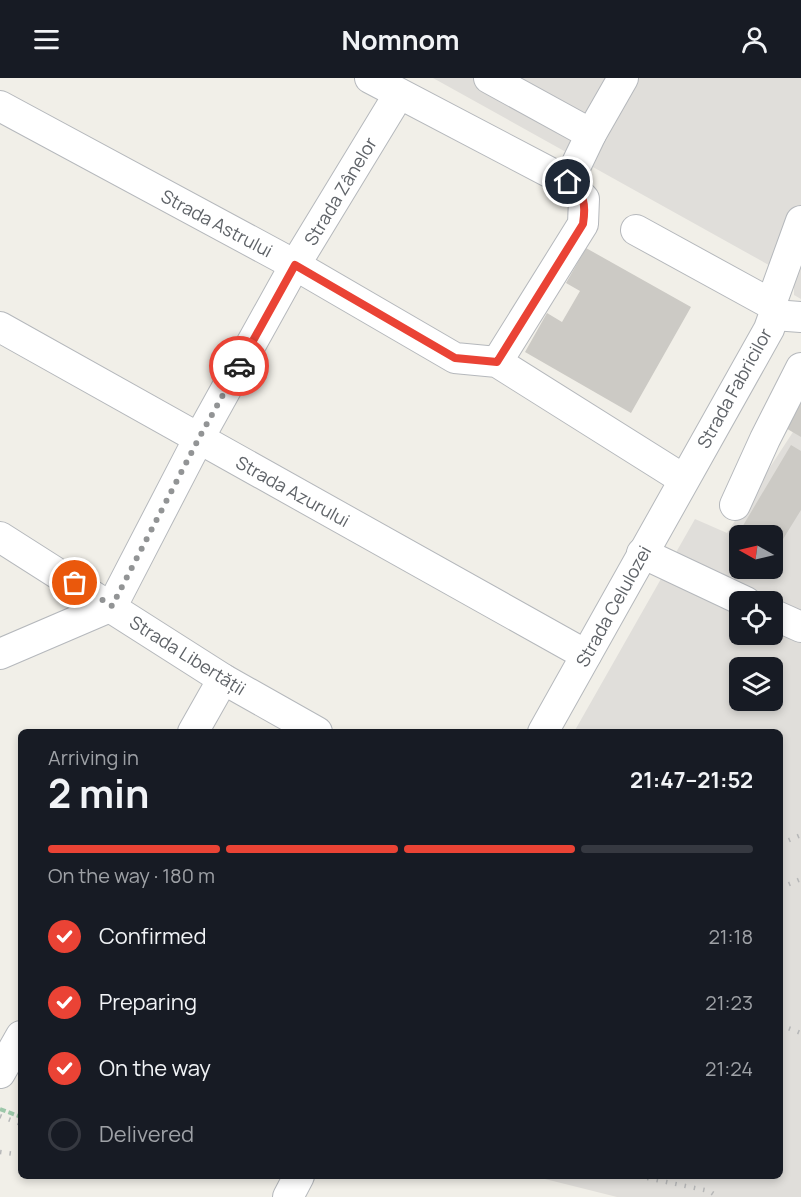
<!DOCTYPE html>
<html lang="en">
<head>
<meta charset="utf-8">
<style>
	:root { --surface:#171b24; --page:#20242c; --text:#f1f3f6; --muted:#9ea1a6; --line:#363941; --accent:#ea4335 }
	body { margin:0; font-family:Manrope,sans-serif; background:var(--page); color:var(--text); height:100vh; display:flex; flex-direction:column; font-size:22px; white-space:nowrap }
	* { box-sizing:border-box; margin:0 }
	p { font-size:20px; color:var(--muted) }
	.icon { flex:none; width:33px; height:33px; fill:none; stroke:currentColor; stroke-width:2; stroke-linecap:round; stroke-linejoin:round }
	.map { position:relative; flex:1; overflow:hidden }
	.drawer { position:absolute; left:18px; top:651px; width:765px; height:450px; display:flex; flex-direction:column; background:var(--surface); border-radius:9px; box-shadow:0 3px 9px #0003 }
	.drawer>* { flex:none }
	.needle { width:39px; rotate:278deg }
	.buttons { position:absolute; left:729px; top:447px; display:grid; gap:12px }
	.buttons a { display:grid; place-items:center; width:54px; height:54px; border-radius:9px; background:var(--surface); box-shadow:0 3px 9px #0003; font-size:30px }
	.pin { position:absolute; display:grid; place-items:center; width:51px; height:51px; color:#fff; margin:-26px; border:3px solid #fff; border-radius:50%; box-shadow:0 2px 6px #0007 }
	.courier { position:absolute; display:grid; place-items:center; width:60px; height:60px; margin:-30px; border:4px solid #ea4335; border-radius:50%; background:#fff; color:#222; box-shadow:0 2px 8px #0007 }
	.head em { font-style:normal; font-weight:700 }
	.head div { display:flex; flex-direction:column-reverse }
	.head { display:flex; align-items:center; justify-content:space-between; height:102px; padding:0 30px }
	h1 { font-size:39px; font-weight:700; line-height:45px }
	.bar { display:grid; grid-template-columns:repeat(4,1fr); gap:9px 6px; align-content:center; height:72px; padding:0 30px }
	.bar i { height:8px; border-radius:4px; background:var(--line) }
	.bar .current { background:var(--accent) }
	.bar p { grid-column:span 4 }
	ol { padding:0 30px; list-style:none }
	li { display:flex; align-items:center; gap:18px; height:66px }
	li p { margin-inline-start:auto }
	li .icon { padding:6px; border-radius:50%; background:var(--accent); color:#fff; stroke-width:4 }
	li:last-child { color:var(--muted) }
	li i { width:33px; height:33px; border:3px solid var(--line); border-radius:50% }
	header { display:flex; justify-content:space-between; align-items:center; height:78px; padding:0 30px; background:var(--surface); font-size:27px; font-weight:700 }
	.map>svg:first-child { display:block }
</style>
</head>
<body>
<header><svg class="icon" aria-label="menu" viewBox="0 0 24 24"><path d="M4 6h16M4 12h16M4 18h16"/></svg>Nomnom<svg class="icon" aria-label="person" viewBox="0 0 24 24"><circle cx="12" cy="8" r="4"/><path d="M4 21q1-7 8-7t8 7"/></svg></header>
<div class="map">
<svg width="801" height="1119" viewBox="0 0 801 1119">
	<rect width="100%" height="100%" fill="#f1efe8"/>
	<g fill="#e0deda" fill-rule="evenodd">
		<polygon points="433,0 801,0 801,221 794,217 794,201"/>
		<path d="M801 310V1119H617L533 1098H780V654H574L695 441 727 455 793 354ZM740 458H772V490H740ZM740 524H772V556H740ZM740 590H772V622H740Z"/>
	</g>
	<g fill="#cccac5">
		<polygon points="586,170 691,229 631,335 525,274 547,235 562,244 580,213 566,205"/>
		<polygon points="801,322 801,359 784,349"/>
		<polygon points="791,367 801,373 801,432 772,479 772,458 741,458 738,456"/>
	</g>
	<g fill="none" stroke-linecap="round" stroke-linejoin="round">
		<defs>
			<g id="minor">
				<polyline points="370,0 568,104 584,121 583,146 497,284"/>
				<polyline points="489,0 591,56"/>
				<polyline points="0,28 295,187 455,280 497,284 683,401"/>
				<polyline points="568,104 591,56 623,0"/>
				<polyline points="771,226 801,143"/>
				<polyline points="774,237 801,239"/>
				<polyline points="0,249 586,577"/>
				<polyline points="735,427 765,361 801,290"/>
				<polyline points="0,459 223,601 317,654"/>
				<polyline points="642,475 746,524"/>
				<polyline points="772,536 801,549"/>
				<polyline points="0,576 112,528 199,360 295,187 399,16"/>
				<polyline points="193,654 223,601"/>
				<polyline points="543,654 769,251 774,237 771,226 636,152"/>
				<polyline points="0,995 21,958"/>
				<polyline points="288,1119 299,1098"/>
			</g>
		</defs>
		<use href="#minor" stroke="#b5b8bc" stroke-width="32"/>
		<polyline stroke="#9cc7a9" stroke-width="4" stroke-dasharray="6 3" stroke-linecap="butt" points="0,1031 21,1039"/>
		<use href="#minor" stroke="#fff" stroke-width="30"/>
		<g stroke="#b6b7b8" stroke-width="4.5" stroke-dasharray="1.5 8" stroke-linecap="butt">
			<polyline points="780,766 801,757"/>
			<polyline points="780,810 801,801"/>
			<polyline points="780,947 801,955"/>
			<polyline points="0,1038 21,1046"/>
			<polyline points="0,1074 21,1077"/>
			<polyline points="638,1098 709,1113 718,1119"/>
		</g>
	</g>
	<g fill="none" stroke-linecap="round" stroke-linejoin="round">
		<polyline stroke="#929495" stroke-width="6" stroke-dasharray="0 10.8" points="75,505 112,528 199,360 239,288"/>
		<path stroke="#ea4335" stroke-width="8" d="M239 288 295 187 455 280 497 284 583 146C586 126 585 117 568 104"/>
	</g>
	<g text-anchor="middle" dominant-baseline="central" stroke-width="5" stroke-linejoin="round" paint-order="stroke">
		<g font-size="18" fill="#5f6368" stroke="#fff">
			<text transform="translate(340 113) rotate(-59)">Strada Zânelor</text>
			<text transform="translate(217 145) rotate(28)">Strada Astrului</text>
			<text transform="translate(734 310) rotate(-61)">Strada Fabricilor</text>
			<text transform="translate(293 413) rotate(29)">Strada Azurului</text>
			<text transform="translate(613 528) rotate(-61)">Strada Celulozei</text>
			<text transform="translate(188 577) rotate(32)">Strada Libertății</text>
		</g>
	</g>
</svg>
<div class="buttons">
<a><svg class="needle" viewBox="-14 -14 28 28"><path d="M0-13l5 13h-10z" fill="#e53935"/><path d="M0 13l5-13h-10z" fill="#9ea1a6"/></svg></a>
<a><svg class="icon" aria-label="locate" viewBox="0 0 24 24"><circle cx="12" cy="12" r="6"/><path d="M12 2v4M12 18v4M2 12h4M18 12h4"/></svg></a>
<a><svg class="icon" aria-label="layers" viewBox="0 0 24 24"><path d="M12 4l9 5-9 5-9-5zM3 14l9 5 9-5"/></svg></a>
</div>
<div class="pin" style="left:75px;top:505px;background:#ea580c"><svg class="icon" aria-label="bag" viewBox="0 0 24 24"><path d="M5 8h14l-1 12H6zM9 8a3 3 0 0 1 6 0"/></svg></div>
<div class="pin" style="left:568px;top:104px;background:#1f2937"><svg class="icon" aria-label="home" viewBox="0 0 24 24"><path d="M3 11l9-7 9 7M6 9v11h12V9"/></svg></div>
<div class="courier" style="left:239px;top:288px"><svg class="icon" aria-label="car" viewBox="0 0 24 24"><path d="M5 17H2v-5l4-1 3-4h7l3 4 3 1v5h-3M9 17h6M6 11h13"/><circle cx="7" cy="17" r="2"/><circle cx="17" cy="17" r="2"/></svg></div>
<section class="drawer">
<div class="head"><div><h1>2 min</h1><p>Arriving in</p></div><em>21:47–21:52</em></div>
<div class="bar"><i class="current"></i><i class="current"></i><i class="current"></i><i></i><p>On the way · 180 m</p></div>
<ol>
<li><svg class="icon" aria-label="check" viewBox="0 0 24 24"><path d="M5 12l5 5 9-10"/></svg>Confirmed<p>21:18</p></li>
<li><svg class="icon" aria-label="check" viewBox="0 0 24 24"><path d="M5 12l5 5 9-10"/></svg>Preparing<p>21:23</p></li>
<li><svg class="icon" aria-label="check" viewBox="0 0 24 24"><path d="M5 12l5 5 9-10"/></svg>On the way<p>21:24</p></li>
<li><i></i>Delivered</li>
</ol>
</section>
</div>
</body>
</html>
